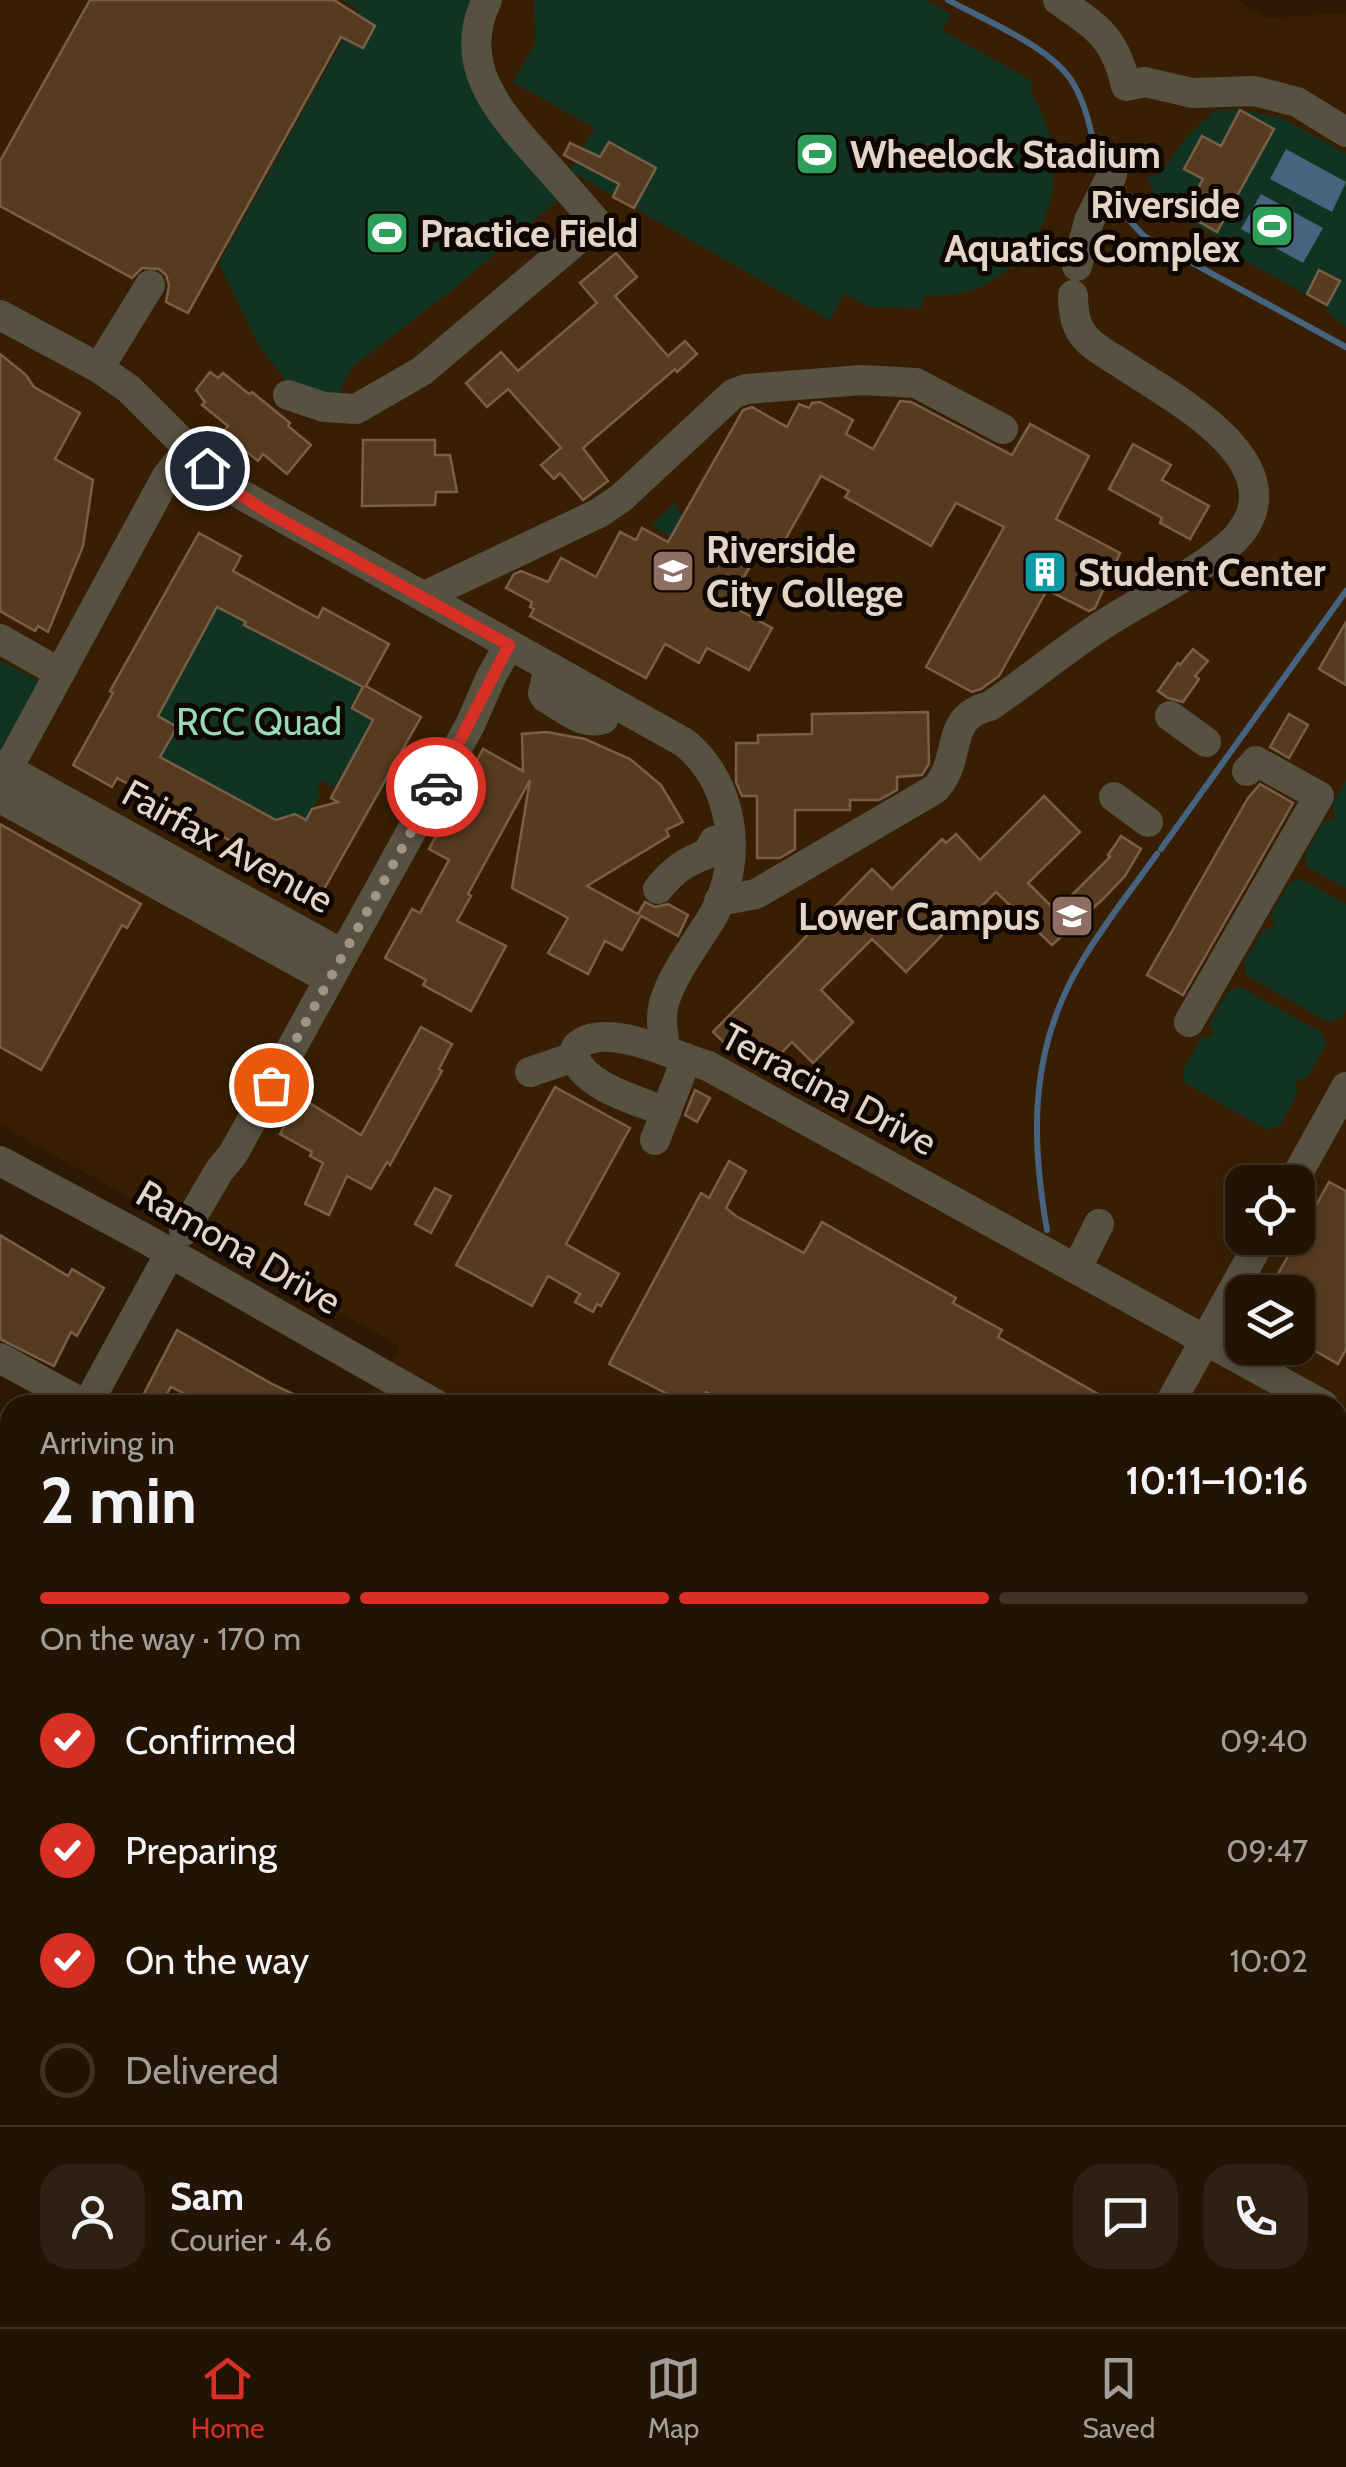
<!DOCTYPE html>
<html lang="en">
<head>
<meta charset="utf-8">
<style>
	:root { --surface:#221303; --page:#2e2012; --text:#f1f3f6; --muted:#a29e9a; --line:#3f3225; --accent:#d93025 }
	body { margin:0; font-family:Cabin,sans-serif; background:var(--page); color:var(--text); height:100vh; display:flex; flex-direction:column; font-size:38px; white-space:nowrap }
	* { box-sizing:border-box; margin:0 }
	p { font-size:32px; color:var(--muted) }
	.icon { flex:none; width:55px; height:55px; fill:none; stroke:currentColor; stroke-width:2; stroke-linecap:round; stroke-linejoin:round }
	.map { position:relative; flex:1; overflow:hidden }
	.sheet { position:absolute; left:0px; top:1395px; width:1348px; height:932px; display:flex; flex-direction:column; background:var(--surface); border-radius:30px 30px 0 0; box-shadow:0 5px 15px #0003,0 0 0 2px var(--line) }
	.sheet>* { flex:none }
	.controls { position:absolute; left:1225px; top:1165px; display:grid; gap:20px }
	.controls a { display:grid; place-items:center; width:90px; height:90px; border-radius:20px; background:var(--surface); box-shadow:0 5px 15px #0003,0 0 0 2px var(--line); font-size:50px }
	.pin { position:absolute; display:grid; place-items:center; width:85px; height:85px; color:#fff; margin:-42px; border:5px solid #fff; border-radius:50%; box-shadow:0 2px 10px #0007 }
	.courier { position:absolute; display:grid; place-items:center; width:100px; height:100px; margin:-50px; border:8px solid #d93025; border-radius:50%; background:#fff; color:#222; box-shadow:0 2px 12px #0007 }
	.headline em { font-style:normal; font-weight:700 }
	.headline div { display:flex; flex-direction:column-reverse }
	.headline { display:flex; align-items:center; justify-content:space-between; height:170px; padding:0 40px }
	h1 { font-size:65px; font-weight:700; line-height:75px }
	.bar { display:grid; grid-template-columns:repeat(4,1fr); gap:15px 10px; align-content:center; height:120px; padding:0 40px }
	.bar i { height:12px; border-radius:8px; background:var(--line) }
	.bar .on { background:var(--accent) }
	.bar p { grid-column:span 4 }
	.line { display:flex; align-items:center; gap:25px; padding:0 40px; border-top:2px solid var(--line) }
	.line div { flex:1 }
	.round { display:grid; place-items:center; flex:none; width:105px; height:105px; border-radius:30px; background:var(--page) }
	ol { padding:0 40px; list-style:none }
	li { display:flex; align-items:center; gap:30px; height:110px }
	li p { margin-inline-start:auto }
	li .icon { padding:10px; border-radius:50%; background:var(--accent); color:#fff; stroke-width:4 }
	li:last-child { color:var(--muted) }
	li i { width:55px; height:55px; border:5px solid var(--line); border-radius:50% }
	.menu { display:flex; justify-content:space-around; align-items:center; height:140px; border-top:2px solid var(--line); background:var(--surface); font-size:28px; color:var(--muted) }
	.menu a { display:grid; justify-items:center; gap:5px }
	.menu .on { color:var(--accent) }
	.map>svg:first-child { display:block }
</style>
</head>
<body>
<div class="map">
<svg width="1346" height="2327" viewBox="0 0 1346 2327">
	<rect width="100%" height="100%" fill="#2d1904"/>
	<path fill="#381f03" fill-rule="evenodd" d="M0 0H1237L1268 18 1346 13V1743L1338 1738V1405H366L400 1346 213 1243 212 1238 161 1211 152 1210 0 1125ZM1242 1182H1298V1238H1242ZM1242 1292H1298V1348H1242Z"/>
	<g fill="#132">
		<polygon points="343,0 475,0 468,19 559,199 452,290 351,368 338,396 292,389 258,344 219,263 359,10"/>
		<path d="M534 0H926L951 14 942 30 1034 82 1030 91C1073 156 1057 248 984 285 965 295 944 296 923 297L922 308 869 307 845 293 830 320 570 171 594 128 513 82 535 43Z"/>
		<path d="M1238 109 1283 119 1346 153V327L1326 310 1327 306 1220 247 1223 239C1194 223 1159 211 1147 178L1161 173 1188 135 1214 111Z"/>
		<polygon points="674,503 684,518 669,536 652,526"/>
		<polygon points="217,607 245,622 244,625 363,687 352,708 373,720 336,788 321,781 316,790 321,793 306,820 295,814 283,817 280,822 160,757 177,727 158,716"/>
		<polygon points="0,661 42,682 4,752 0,750"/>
		<polygon points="1346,781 1346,888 1307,867 1305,854 1323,822 1335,818 1332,805"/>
		<polygon points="1301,879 1346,904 1346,1010 1342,1017 1328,1022 1246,975 1244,962 1263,930 1274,927 1271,914 1290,882"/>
		<polygon points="1240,987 1322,1033 1326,1045 1307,1078 1295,1081 1298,1093 1280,1126 1267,1130 1185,1083 1183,1070 1201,1038 1213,1035 1210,1022 1229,990"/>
	</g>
	<g fill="#46637f">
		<polygon points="1286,149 1346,182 1332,212 1270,179"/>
		<polygon points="1261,194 1323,228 1303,263 1241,229"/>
	</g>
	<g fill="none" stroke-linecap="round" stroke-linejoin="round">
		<g stroke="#46637f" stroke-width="6">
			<path d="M948 0C984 20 1052 47 1073 83 1089 109 1093 145 1101 174"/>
			<polyline points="1113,203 1145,237 1346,347"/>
			<polyline points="1161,849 1346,591"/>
			<path d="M1047 1230C1030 1134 1030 1047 1082 961 1104 924 1132 889 1157 854"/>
		</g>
	</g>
	<g fill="#573b20" stroke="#775f48" stroke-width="2.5" fill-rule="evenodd">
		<polygon points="90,0 334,0 375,26 363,48 341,37 188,313 166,302 169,285 166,275 159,269 142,268 132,278 0,206 0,161"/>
		<polygon points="1240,110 1274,129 1217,232 1184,213 1203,179 1184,169 1202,136 1221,146"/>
		<polygon points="609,142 656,168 634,208 613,197 619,184 564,155 570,143 600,157"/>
		<polygon points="616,253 637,277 615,296 668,356 685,341 697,354 677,372 675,369 583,448 608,481 583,500 560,473 554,479 541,465 561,448 508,389 487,407 466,383 501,352 518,371 597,303 580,283"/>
		<polygon points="1319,270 1340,281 1327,305 1307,294"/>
		<polygon points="0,354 26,375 34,387 80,413 55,459 93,480 83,546 48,632 38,626 35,631 0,611"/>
		<polygon points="210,372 218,378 223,373 249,394 252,392 290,423 288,426 311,445 287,474 263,454 258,461 223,432 228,426 202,405 205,402 196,390"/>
		<polygon points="900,401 911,402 1012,455 1030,424 1089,456 1056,519 1120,553 1095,608 1089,611 1047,590 999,676 981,689 972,692 926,667 1004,527 956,503 931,546 845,497 849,491 821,476 771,565 756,556 734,594 736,596 730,605 772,628 749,670 707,648 699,663 665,644 646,678 530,616 534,609 530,607 532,602 506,588 514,574 521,571 548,582 561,558 596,577 620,532 636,540 642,528 668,542 743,410 752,407 787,427 799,404 809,408 812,403 820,402 853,420 846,434 873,449"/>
		<polygon points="363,440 435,440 435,455 450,455 457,492 436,492 435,505 362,506"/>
		<polygon points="1133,444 1171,465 1162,480 1209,506 1190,539 1160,523 1162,518 1109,489"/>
		<path d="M199 533 241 556 233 571 318 618 323 608 389 644 366 686 421 717 319 898 259 865 263 859 117 778 112 787 73 765 113 693 110 691ZM217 607 246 622 244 625 363 687 352 708 373 720 331 798 338 802 312 809 306 820 295 814 276 820 160 757 177 727 158 716Z"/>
		<polygon points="1346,622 1346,685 1319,669"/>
		<polygon points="1193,649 1208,661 1195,676 1199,679 1183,702 1168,698 1158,691 1178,663 1180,665"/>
		<polygon points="928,712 929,764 922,775 897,777 897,790 879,800 850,800 850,810 795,810 795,849 780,858 757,858 757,796 742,796 736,782 736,743 758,743 758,735 812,734 812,714"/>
		<polygon points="1289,714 1308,725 1289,758 1270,747"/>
		<polygon points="546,732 585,739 630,759 661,785 683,822 666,830 669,836 587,886 638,914 645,902 655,907 668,904 688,915 678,936 641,916 622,950 605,941 588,974 548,953 568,918 512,888 530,780 468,894 471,896 457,921 506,946 471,1011 423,985 426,980 385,958 412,909 420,913 449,860 429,849 483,749 523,771 522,734"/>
		<polygon points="1260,784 1293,803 1183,995 1147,975 1248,798"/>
		<polygon points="1044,796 1080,832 1028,883 1056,911 1110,857 1108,855 1121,836 1141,849 1125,876 1103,899 1052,945 996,892 960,927 955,922 906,972 872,939 821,990 853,1022 813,1063 792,1042 766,1069 743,1046 736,1054 713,1032 872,869 892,889 942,839 946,843 956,834 980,860"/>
		<polygon points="0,824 141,904 127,928 122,925 41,1070 0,1047"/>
		<polygon points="421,1027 452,1044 439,1069 442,1071 390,1165 387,1162 371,1189 347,1176 329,1215 305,1204 323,1163 310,1156 312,1152 280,1134 300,1097 361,1135"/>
		<polygon points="555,1087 630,1128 566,1244 619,1274 601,1306 597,1304 593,1312 575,1302 580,1294 548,1276 532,1306 456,1265"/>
		<polygon points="695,1090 710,1098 697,1122 685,1115"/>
		<polygon points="729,1161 746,1171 726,1208 736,1216 804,1253 822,1222 956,1298 953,1303 1002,1330 998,1337 1098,1394 1092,1405 732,1405 706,1392 698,1405 689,1405 609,1364 701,1193 709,1198"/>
		<polygon points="1329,1182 1346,1191 1346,1349 1338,1364 1298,1341 1298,1292 1268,1292"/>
		<polygon points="435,1188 451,1196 431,1233 415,1224"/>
		<polygon points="0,1235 68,1276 72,1269 104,1288 77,1336 71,1332 54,1366 0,1339"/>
		<polygon points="177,1330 272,1384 316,1405 207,1405 171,1387 160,1405 138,1405"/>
	</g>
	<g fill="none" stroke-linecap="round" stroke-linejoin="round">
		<g stroke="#575142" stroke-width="30">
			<path d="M1058 0C1097 27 1115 37 1126 86L1145 82 1192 93 1254 91 1297 102 1346 132"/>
			<polyline points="1077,266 1089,221 1112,175"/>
			<path d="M0 315 99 368 129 389 226 486 685 743C734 784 744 858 714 914 698 942 673 972 664 1003 660 1018 663 1033 665 1049"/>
			<polyline points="99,368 150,285"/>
			<path d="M288 395 324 407 356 409 422 371 597 223C578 201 559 179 540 158 500 113 455 65 487 0"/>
			<polyline points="428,599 433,592 599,513 621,498 733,394 746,389 862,380 916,383 1003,429"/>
			<polyline points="0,639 60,673"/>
			<path d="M549 667 543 693 546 698C564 708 583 726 603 719L611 703"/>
			<polyline points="1170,716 1206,742"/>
			<polyline points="0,765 331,948 335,965"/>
			<polyline points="0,783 167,476 187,451"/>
			<polyline points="1114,797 1148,822"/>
			<polyline points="0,798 316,972 335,965"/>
			<path d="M658 889C673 871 684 862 707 854L714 841 730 838"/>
			<path d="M719 901 756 894 935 789C964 759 942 717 990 706 1028 680 1063 651 1101 626 1141 599 1202 572 1235 539 1243 531 1251 518 1253 507 1266 445 1165 393 1122 364 1108 355 1090 346 1081 332 1074 321 1073 307 1073 295"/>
			<polyline points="1189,1022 1319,796 1256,761 1247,771"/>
			<path d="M574 1057 576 1047C604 1019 676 1057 708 1066L1323 1405"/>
			<path d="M530 1072 574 1057C587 1088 637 1100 666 1112"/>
			<polyline points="655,1140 686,1060"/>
			<polyline points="0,1161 144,1238 437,1405"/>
			<polyline points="1293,1182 1346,1087"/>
			<polyline points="184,1231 219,1171 233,1154 470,725 491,677 509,645"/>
			<polyline points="1084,1254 1099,1224"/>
			<polyline points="0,1358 85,1405"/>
			<polyline points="87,1405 170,1253"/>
			<polyline points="1169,1405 1262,1238"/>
			<polyline points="0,1561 10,1544"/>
			<polyline points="1338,1778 1346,1782"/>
			<polyline points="0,1921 10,1927"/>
			<polyline points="0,2274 10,2279"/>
			<polyline points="80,2318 97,2327"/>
			<polyline points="1227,2318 1229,2327"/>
			<polyline points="487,2327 492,2318"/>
		</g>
		<g stroke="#918464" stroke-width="30">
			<polyline points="1338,1720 1346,1705"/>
			<polyline points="996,2327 1001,2318"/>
		</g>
	</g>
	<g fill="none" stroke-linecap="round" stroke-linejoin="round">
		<polyline stroke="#a39383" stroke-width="10" stroke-dasharray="0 18" points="271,1085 436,787"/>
		<polyline stroke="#d93025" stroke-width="12" points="207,468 226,486 269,513 509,645 436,787"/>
	</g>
	<defs>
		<symbol id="stadium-square" viewBox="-11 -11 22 22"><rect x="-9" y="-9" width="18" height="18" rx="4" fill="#2e9e5b" stroke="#0f0601"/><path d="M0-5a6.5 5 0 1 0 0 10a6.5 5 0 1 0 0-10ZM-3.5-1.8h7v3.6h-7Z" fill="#fff"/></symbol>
		<symbol id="university-square" viewBox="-11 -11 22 22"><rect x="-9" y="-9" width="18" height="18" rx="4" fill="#8d6e63" stroke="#0f0601"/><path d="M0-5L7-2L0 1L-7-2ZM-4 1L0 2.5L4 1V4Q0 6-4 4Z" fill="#fff"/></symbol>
		<symbol id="building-square" viewBox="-11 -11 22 22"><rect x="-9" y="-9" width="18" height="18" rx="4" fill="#0f9aa8" stroke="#0f0601"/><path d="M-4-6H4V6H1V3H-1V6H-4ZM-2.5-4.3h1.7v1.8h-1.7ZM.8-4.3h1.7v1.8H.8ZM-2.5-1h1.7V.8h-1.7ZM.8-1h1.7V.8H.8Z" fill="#fff"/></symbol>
		<symbol id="school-square" viewBox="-11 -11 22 22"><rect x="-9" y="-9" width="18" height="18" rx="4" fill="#8d6e63" stroke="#0f0601"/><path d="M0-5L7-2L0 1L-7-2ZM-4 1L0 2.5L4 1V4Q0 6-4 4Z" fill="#fff"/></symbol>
	</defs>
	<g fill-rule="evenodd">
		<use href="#stadium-square" x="792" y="129" width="50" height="50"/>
		<use href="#stadium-square" x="1247" y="201" width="50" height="50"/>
		<use href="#stadium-square" x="362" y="208" width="50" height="50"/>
		<use href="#university-square" x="648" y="546" width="50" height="50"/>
		<use href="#building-square" x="1020" y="547" width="50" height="50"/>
		<use href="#school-square" x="1047" y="891" width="50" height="50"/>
	</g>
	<g text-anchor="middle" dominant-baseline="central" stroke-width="10" stroke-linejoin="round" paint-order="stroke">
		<g font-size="38" font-weight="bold" fill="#e3d5c8" stroke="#0f0601" text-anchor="start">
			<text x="850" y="154">Wheelock Stadium</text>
			<text x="1240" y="204" text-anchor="end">Riverside<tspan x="1240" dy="44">Aquatics Complex</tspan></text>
			<text x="420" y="233">Practice Field</text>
			<text x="706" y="549">Riverside<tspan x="706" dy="44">City College</tspan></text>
			<text x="1078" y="572">Student Center</text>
			<text x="1040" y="916" text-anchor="end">Lower Campus</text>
		</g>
		<g font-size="38" fill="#97d9b2" stroke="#0f0601">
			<text x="259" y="721">RCC Quad</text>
		</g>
		<g font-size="38" fill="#e3d5c8" stroke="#0f0601">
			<text transform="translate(228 846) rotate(29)">Fairfax Avenue</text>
			<text transform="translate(829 1089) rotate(28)">Terracina Drive</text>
			<text transform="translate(239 1247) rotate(30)">Ramona Drive</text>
		</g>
	</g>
</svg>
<div class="controls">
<a><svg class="icon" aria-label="locate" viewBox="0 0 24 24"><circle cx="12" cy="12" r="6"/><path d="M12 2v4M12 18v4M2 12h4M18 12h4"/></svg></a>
<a><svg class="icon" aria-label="layers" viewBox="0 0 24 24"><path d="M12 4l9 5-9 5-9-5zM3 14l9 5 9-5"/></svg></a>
</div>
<div class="pin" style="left:271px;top:1085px;background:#ea580c"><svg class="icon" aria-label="bag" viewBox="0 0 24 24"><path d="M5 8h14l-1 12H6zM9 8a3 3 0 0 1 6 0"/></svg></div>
<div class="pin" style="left:207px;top:468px;background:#1f2937"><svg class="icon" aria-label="home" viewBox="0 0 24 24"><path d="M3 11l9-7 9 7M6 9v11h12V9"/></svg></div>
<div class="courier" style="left:436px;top:787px"><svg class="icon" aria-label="car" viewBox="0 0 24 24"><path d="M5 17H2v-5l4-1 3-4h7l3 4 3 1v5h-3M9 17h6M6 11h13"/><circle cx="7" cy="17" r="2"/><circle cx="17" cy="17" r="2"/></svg></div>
<section class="sheet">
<div class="headline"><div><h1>2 min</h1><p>Arriving in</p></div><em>10:11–10:16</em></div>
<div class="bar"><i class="on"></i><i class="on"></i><i class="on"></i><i></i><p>On the way · 170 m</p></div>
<ol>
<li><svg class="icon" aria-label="check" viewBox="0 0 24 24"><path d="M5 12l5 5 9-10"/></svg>Confirmed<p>09:40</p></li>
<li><svg class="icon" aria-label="check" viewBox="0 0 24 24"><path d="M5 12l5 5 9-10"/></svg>Preparing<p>09:47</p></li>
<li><svg class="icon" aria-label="check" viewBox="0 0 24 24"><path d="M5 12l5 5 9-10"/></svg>On the way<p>10:02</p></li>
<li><i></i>Delivered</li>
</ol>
<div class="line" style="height:180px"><a class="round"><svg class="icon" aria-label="person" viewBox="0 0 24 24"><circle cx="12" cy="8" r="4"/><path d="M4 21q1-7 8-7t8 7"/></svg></a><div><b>Sam</b><p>Courier · 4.6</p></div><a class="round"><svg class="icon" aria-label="chat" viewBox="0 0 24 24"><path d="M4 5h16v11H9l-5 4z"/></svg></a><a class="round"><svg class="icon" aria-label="phone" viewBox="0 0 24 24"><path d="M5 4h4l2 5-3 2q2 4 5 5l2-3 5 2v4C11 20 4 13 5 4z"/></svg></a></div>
</section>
</div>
<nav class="menu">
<a class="on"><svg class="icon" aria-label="home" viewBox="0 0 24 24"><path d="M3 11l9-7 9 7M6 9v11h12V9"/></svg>Home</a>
<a><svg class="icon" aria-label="map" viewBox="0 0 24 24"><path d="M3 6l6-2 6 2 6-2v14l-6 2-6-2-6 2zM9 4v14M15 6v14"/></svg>Map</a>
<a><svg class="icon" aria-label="saved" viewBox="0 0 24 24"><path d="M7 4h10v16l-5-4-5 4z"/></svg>Saved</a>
</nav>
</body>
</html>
